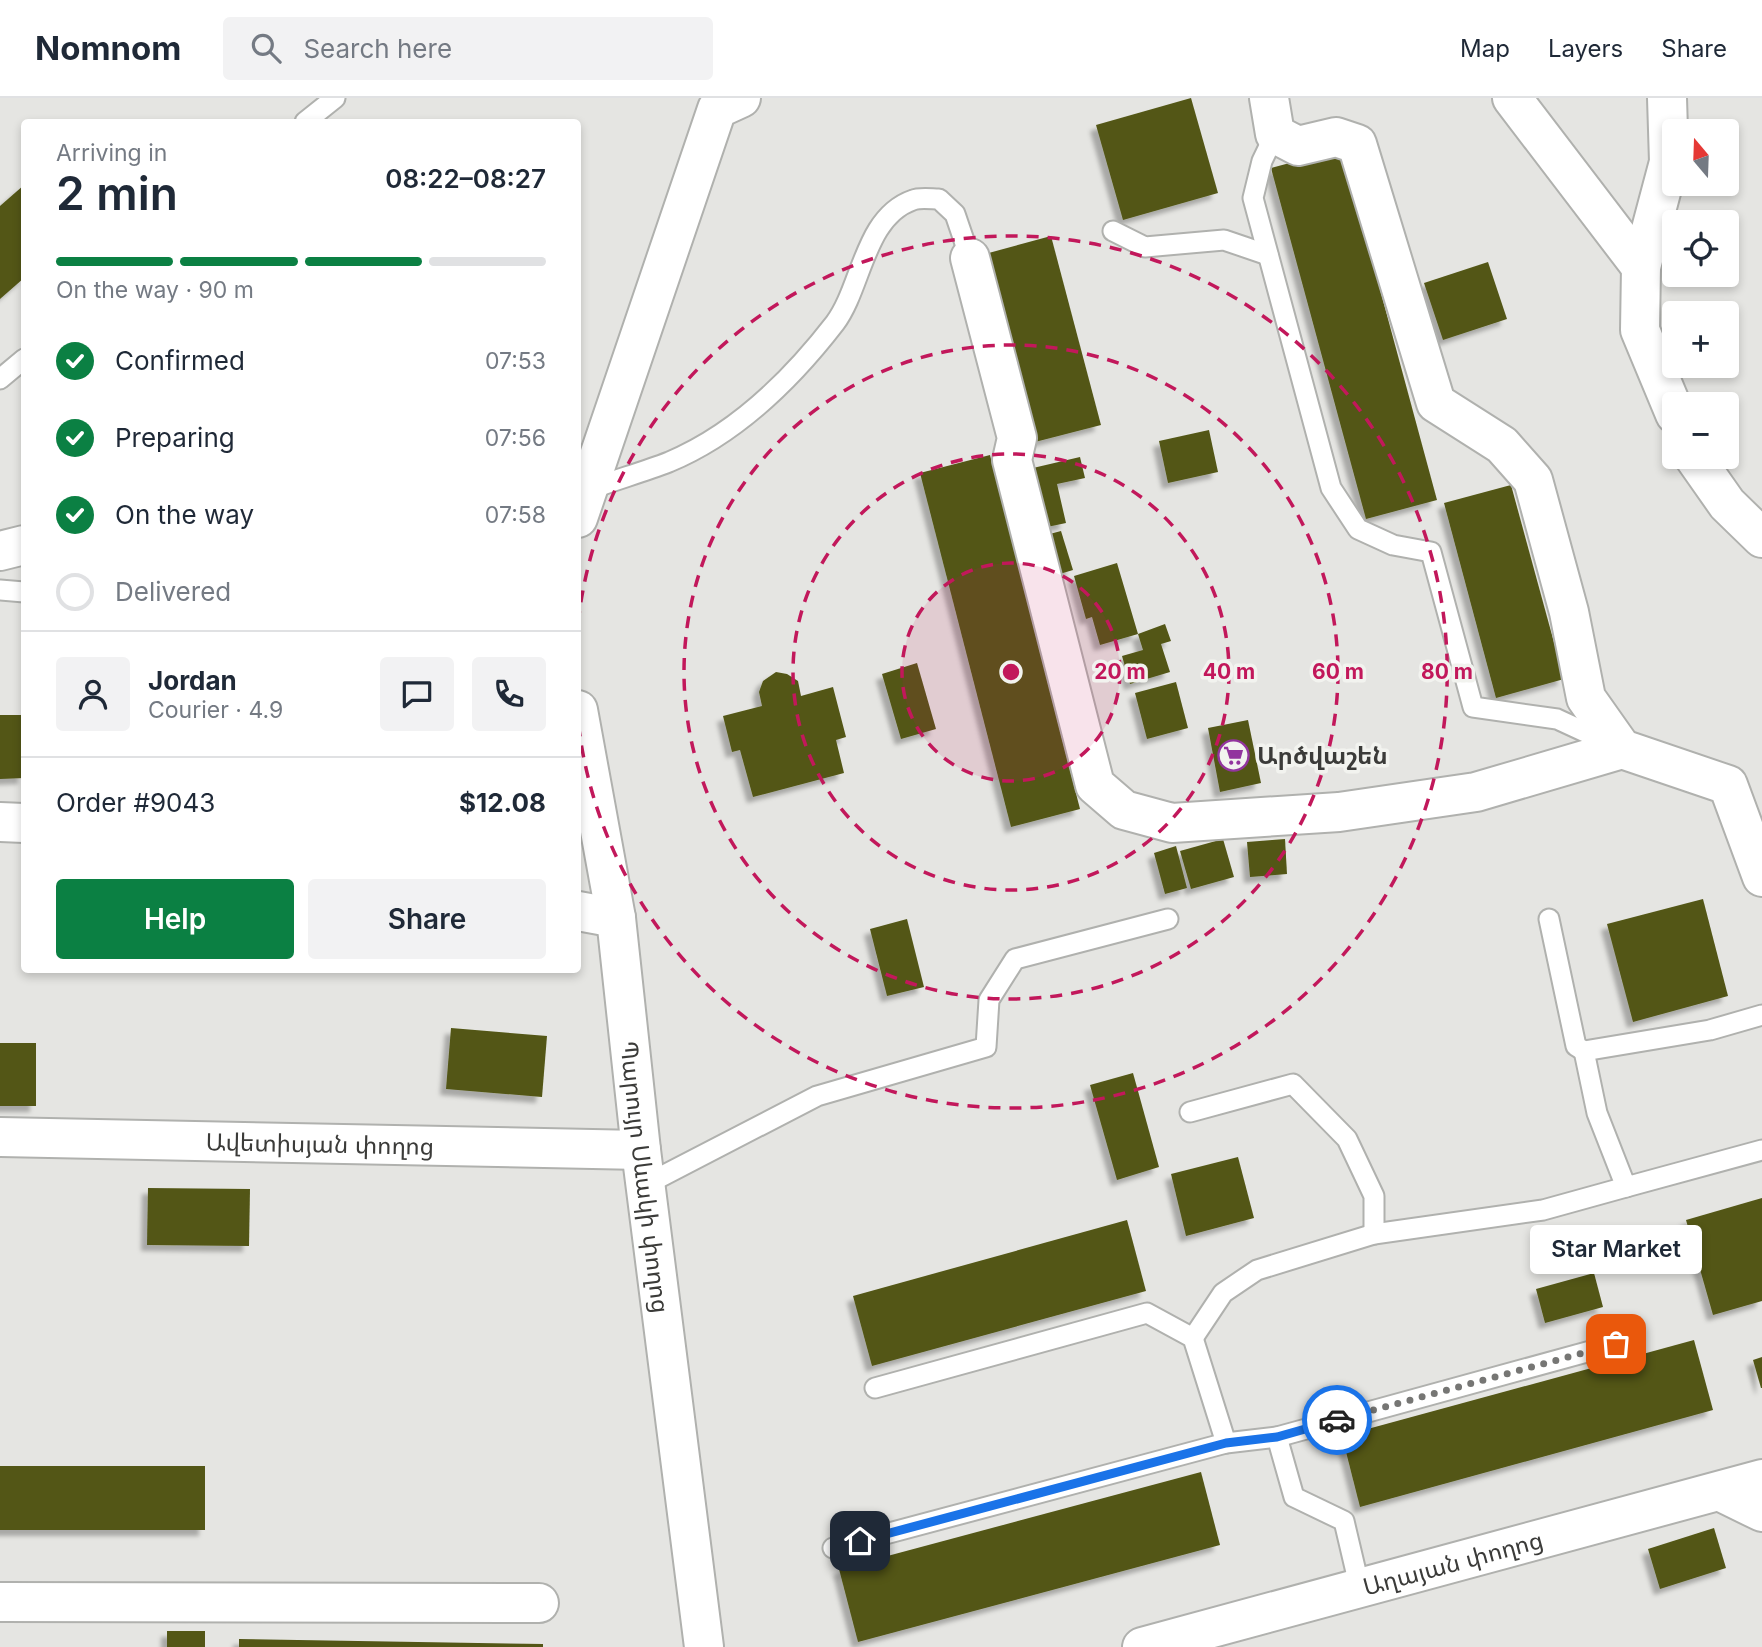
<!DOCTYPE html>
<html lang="en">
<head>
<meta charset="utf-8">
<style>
	:root { --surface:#fff; --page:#f2f2f3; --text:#1f2937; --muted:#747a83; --line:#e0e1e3; --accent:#0b8043 }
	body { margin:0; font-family:Inter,"Noto Sans Armenian",sans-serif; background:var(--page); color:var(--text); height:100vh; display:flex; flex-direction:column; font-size:26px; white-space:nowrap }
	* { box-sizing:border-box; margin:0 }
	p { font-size:23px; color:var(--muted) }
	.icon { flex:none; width:38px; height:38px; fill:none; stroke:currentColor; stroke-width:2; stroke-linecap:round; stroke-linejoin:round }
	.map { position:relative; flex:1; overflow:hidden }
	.details { position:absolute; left:21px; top:21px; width:560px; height:854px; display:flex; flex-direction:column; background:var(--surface); border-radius:7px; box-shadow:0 4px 10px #0003 }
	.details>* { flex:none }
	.needle { width:46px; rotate:341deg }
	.fabs { position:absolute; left:1662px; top:21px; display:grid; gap:14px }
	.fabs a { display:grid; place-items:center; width:77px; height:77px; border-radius:7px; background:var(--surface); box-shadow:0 4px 10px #0003; font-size:35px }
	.pin { position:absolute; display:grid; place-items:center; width:60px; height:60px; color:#fff; margin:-30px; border-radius:14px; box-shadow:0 4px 10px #0006 }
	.courier { position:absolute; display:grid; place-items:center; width:70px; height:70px; margin:-35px; border:5px solid #1a73e8; border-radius:50%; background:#fff; color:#222; box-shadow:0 2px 9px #0007 }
	.bubble { position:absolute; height:49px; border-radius:7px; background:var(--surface); box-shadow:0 4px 10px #0003; font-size:23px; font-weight:600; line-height:49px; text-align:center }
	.overview em { font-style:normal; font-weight:600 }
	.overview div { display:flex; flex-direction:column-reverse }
	.overview { display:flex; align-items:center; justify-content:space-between; height:119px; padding:0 35px }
	h1 { font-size:46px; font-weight:600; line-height:52px }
	.bar { display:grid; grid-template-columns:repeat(4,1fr); gap:10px 7px; align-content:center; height:84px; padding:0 35px }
	.bar i { height:9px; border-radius:5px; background:var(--line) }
	.bar .selected { background:var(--accent) }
	.bar p { grid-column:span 4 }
	.line { display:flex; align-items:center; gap:18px; padding:0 35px; border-top:2px solid var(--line) }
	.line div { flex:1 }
	.round { display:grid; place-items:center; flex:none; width:74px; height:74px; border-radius:7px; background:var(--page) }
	ol { padding:0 35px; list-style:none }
	li { display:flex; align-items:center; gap:21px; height:77px }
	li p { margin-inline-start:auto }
	li .icon { padding:7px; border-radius:50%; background:var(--accent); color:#fff; stroke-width:4 }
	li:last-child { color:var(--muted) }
	li i { width:38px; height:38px; border:4px solid var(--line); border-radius:50% }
	.button { display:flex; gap:14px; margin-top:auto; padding:14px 35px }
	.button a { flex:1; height:80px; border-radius:7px; background:var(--accent); color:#fff; font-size:28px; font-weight:600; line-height:80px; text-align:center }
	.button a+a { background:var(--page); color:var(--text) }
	header { display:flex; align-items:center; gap:42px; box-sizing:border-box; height:98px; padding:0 35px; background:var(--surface); border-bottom:2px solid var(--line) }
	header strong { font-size:33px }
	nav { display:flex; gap:38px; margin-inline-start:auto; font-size:24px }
	.search { width:490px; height:63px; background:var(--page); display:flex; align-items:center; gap:18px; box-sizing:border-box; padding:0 24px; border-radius:7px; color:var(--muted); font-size:26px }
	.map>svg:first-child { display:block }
</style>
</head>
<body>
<header>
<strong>Nomnom</strong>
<div class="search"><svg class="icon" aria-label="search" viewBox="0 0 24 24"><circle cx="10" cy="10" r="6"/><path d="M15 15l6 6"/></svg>Search here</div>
<nav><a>Map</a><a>Layers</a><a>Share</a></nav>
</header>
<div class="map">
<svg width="1762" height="1549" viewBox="0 0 1762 1549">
	<defs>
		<filter id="shadow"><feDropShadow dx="-6" dy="6" stdDeviation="2" flood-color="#0004"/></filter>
	</defs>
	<rect width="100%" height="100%" fill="#e5e5e2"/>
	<g fill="#525615" filter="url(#shadow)">
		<polygon points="1191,0 1218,95 1123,122 1096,27"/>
		<polygon points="1342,51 1437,402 1366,421 1271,70"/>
		<polygon points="24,87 24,180 0,201 0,108"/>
		<polygon points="1051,138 1101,327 1035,344 985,156"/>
		<polygon points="1488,164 1507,221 1443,242 1424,185"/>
		<polygon points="1209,332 1218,374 1168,385 1159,343"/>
		<polygon points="990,357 1080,711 1011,729 920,375"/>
		<polygon points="1080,359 1085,380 1057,386 1066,425 1047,429 1033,370"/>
		<polygon points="1511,387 1564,581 1496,600 1444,405"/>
		<polygon points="1061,433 1073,472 1053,478 1042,438"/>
		<polygon points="1117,465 1138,536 1100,547 1092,519 1086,521 1074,478"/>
		<polygon points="1165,526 1171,543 1161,546 1170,574 1130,586 1122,558 1143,552 1138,536"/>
		<polygon points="917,565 936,631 901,641 882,576"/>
		<polygon points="776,574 787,576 798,583 801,598 833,589 846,639 836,642 844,675 753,699 740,652 732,654 723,618 762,608 759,594 763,583"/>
		<polygon points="1176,584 1188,630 1147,641 1135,595"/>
		<polygon points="0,617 24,617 24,680 0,681"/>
		<polygon points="1248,622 1261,685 1220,694 1208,630"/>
		<polygon points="1223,741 1234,779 1191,791 1180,753"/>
		<polygon points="1285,741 1287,776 1250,779 1247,744"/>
		<polygon points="1176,748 1187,790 1165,796 1154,755"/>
		<polygon points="1703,801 1728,898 1633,924 1607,826"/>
		<polygon points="907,821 924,889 887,898 870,831"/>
		<polygon points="451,930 547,938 542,999 446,991"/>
		<rect x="0" y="945" width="36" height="63"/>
		<polygon points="1133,975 1159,1069 1117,1082 1090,987"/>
		<polygon points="1238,1059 1254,1120 1186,1138 1171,1076"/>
		<polygon points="148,1090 250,1091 249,1148 147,1147"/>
		<polygon points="1762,1100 1762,1203 1713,1217 1686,1122"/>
		<polygon points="1127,1122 1146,1193 872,1268 853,1198"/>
		<polygon points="1594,1175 1603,1209 1545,1225 1536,1191"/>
		<polygon points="1694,1242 1713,1312 1360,1409 1342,1338"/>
		<polygon points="1762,1259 1762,1290 1761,1290 1753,1262"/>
		<rect x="0" y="1368" width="205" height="64"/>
		<polygon points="1201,1374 1220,1447 858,1544 839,1471"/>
		<polygon points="1714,1430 1726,1470 1660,1491 1648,1451"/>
		<rect x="167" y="1533" width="38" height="16"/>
		<polygon points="239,1541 543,1546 543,1549 239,1549"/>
	</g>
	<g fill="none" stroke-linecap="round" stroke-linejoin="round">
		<defs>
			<g id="service">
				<polyline points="305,24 335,0"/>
				<polyline points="1275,36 1262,63 1253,100 1331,390 1358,431 1393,447 1431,454 1473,609 1557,621 1611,646"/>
				<polyline points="1113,133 1145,149 1224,142 1268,157"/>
				<polyline points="0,281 24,261"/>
				<path d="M588 392C615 382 643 374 669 364 736 336 791 282 835 225 862 189 864 119 913 102 920 99 932 101 939 101L955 116 970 160"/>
				<polyline points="0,492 24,494"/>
				<polyline points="1549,821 1576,948 1584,953 1710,932 1762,917"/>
				<polyline points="1584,953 1597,1015 1626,1089 1762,1052"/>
				<polyline points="1190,1014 1293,986 1347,1041 1374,1098 1374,1136"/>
				<polyline points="645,1087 817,998 986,949 989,902 1015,861 1168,821"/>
				<polyline points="1193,1240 1223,1195 1257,1172 1374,1136 1543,1112 1626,1089"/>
				<polyline points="875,1290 1147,1215 1193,1240 1226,1345"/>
				<polyline points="1277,1339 1294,1399 1344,1423 1360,1491"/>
				<polyline points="833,1450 1226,1345 1277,1339 1616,1246"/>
			</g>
			<g id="minor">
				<polyline points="1269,0 1275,36 1298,48 1336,39 1357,46 1436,305 1502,347 1533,382 1569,514 1586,600 1622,651 1728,687 1762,779"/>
				<polyline points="1512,0 1641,169"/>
				<polyline points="1667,0 1669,64 1641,169 1640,232 1675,316"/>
				<polyline points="970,160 1017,340 1012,362 1095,687 1124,712 1172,725 1339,714 1476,694 1622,651"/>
				<polyline points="1694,359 1727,406 1762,440"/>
				<polyline points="578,420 717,11 741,0"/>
				<polyline points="0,453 24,447"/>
				<path id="s1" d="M578 612 616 820 641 1052 704 1549"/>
				<polyline points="0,724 24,725"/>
				<polyline points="578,813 616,820"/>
				<path id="s2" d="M0 1039 641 1052"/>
				<polyline points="1721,1394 1762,1414"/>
				<polyline points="0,1504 539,1505"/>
			</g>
			<g id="tertiary">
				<path id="s3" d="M1142 1549 1762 1381"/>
			</g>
		</defs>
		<use href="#service" stroke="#b0b1ae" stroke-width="23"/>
		<use href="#minor" stroke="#b0b1ae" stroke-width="42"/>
		<use href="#tertiary" stroke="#b0b1ae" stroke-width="42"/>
		<use href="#service" stroke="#fff" stroke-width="19"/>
		<use href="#minor" stroke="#fff" stroke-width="38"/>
		<use href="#tertiary" stroke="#fff" stroke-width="38"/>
	</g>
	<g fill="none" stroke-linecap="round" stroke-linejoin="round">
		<polyline stroke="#767674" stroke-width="7" stroke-dasharray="0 12.6" points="1337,1322 1616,1246"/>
		<polyline stroke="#1a73e8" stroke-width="9" points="860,1443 1226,1345 1277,1339 1337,1322"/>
	</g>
	<circle cx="1011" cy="574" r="109" fill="#c2185b" fill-opacity=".12"/>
	<g fill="none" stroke="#c2185b" stroke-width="3.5" stroke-dasharray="12 9">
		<circle cx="1011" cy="574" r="109"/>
		<circle cx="1011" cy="574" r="218"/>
		<circle cx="1011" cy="574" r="327"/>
		<path d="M578 525A436 436 0 1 1 578 623"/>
	</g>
	<defs>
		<symbol id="supermarket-ring" viewBox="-11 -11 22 22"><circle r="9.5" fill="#f2f3ef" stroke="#92349e" stroke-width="1.5"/><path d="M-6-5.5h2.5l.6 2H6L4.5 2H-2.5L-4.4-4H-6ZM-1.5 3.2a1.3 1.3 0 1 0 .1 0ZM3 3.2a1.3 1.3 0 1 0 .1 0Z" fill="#92349e"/></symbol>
	</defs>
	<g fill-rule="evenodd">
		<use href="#supermarket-ring" x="1216" y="640" width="35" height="35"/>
	</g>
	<g text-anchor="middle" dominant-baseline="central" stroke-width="7" stroke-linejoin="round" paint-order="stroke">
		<g font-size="24" font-weight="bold" fill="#3b3b39" stroke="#f2f3ef" text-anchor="start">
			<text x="1257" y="657">Արծվաշեն</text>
		</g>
		<g font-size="24" fill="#3b3b39" stroke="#f2f3ef">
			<text stroke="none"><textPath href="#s2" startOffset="320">Ավետիսյան փողոց</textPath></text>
			<text stroke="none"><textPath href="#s1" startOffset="472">Պարույր Սևակի փողոց</textPath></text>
			<text stroke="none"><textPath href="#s3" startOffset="322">Աղայան փողոց</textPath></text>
		</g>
	</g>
	<circle cx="1011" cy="574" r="10" fill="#c2185b" stroke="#f2f3ef" stroke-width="3.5"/>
	<g font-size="21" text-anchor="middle" font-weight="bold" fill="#c2185b" stroke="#f2f3ef" stroke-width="7" stroke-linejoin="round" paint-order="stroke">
		<text x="1120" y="581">20 m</text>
		<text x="1229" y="581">40 m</text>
		<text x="1338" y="581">60 m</text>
		<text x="1447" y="581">80 m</text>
	</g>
</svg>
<div class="fabs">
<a><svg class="needle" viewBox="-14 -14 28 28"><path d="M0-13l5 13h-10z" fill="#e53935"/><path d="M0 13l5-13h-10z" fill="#747a83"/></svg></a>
<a><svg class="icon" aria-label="locate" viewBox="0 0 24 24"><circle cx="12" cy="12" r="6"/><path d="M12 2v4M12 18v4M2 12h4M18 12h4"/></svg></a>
<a>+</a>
<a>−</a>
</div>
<div class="pin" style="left:1616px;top:1246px;background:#ea580c"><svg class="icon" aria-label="bag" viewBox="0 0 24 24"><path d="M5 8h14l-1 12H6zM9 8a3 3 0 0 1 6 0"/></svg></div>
<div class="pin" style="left:860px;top:1443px;background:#1f2937"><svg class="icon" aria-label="home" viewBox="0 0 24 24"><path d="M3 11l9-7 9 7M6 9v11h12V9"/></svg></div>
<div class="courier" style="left:1337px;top:1322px"><svg class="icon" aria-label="car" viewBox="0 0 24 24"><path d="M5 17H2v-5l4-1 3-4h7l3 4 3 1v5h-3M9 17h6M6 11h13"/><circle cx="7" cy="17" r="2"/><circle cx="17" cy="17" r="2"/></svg></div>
<div class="bubble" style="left:1530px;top:1127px;width:172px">Star Market</div>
<section class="details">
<div class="overview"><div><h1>2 min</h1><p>Arriving in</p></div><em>08:22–08:27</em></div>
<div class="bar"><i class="selected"></i><i class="selected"></i><i class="selected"></i><i></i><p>On the way · 90 m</p></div>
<ol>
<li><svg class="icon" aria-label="check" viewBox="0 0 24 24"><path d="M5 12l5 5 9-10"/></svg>Confirmed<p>07:53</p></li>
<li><svg class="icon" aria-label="check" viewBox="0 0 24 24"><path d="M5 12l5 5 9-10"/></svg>Preparing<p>07:56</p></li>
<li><svg class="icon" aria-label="check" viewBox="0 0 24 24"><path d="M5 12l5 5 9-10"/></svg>On the way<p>07:58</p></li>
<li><i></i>Delivered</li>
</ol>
<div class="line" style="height:126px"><a class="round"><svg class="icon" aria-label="person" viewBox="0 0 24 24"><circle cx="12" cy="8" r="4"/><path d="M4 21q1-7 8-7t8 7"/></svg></a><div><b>Jordan</b><p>Courier · 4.9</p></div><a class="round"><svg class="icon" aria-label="chat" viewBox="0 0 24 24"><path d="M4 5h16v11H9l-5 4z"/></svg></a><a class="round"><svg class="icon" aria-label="phone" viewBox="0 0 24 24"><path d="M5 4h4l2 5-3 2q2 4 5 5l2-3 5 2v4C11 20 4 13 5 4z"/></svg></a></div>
<div class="line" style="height:91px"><div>Order #9043</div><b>$12.08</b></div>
<div class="button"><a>Help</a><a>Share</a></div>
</section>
</div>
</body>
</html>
